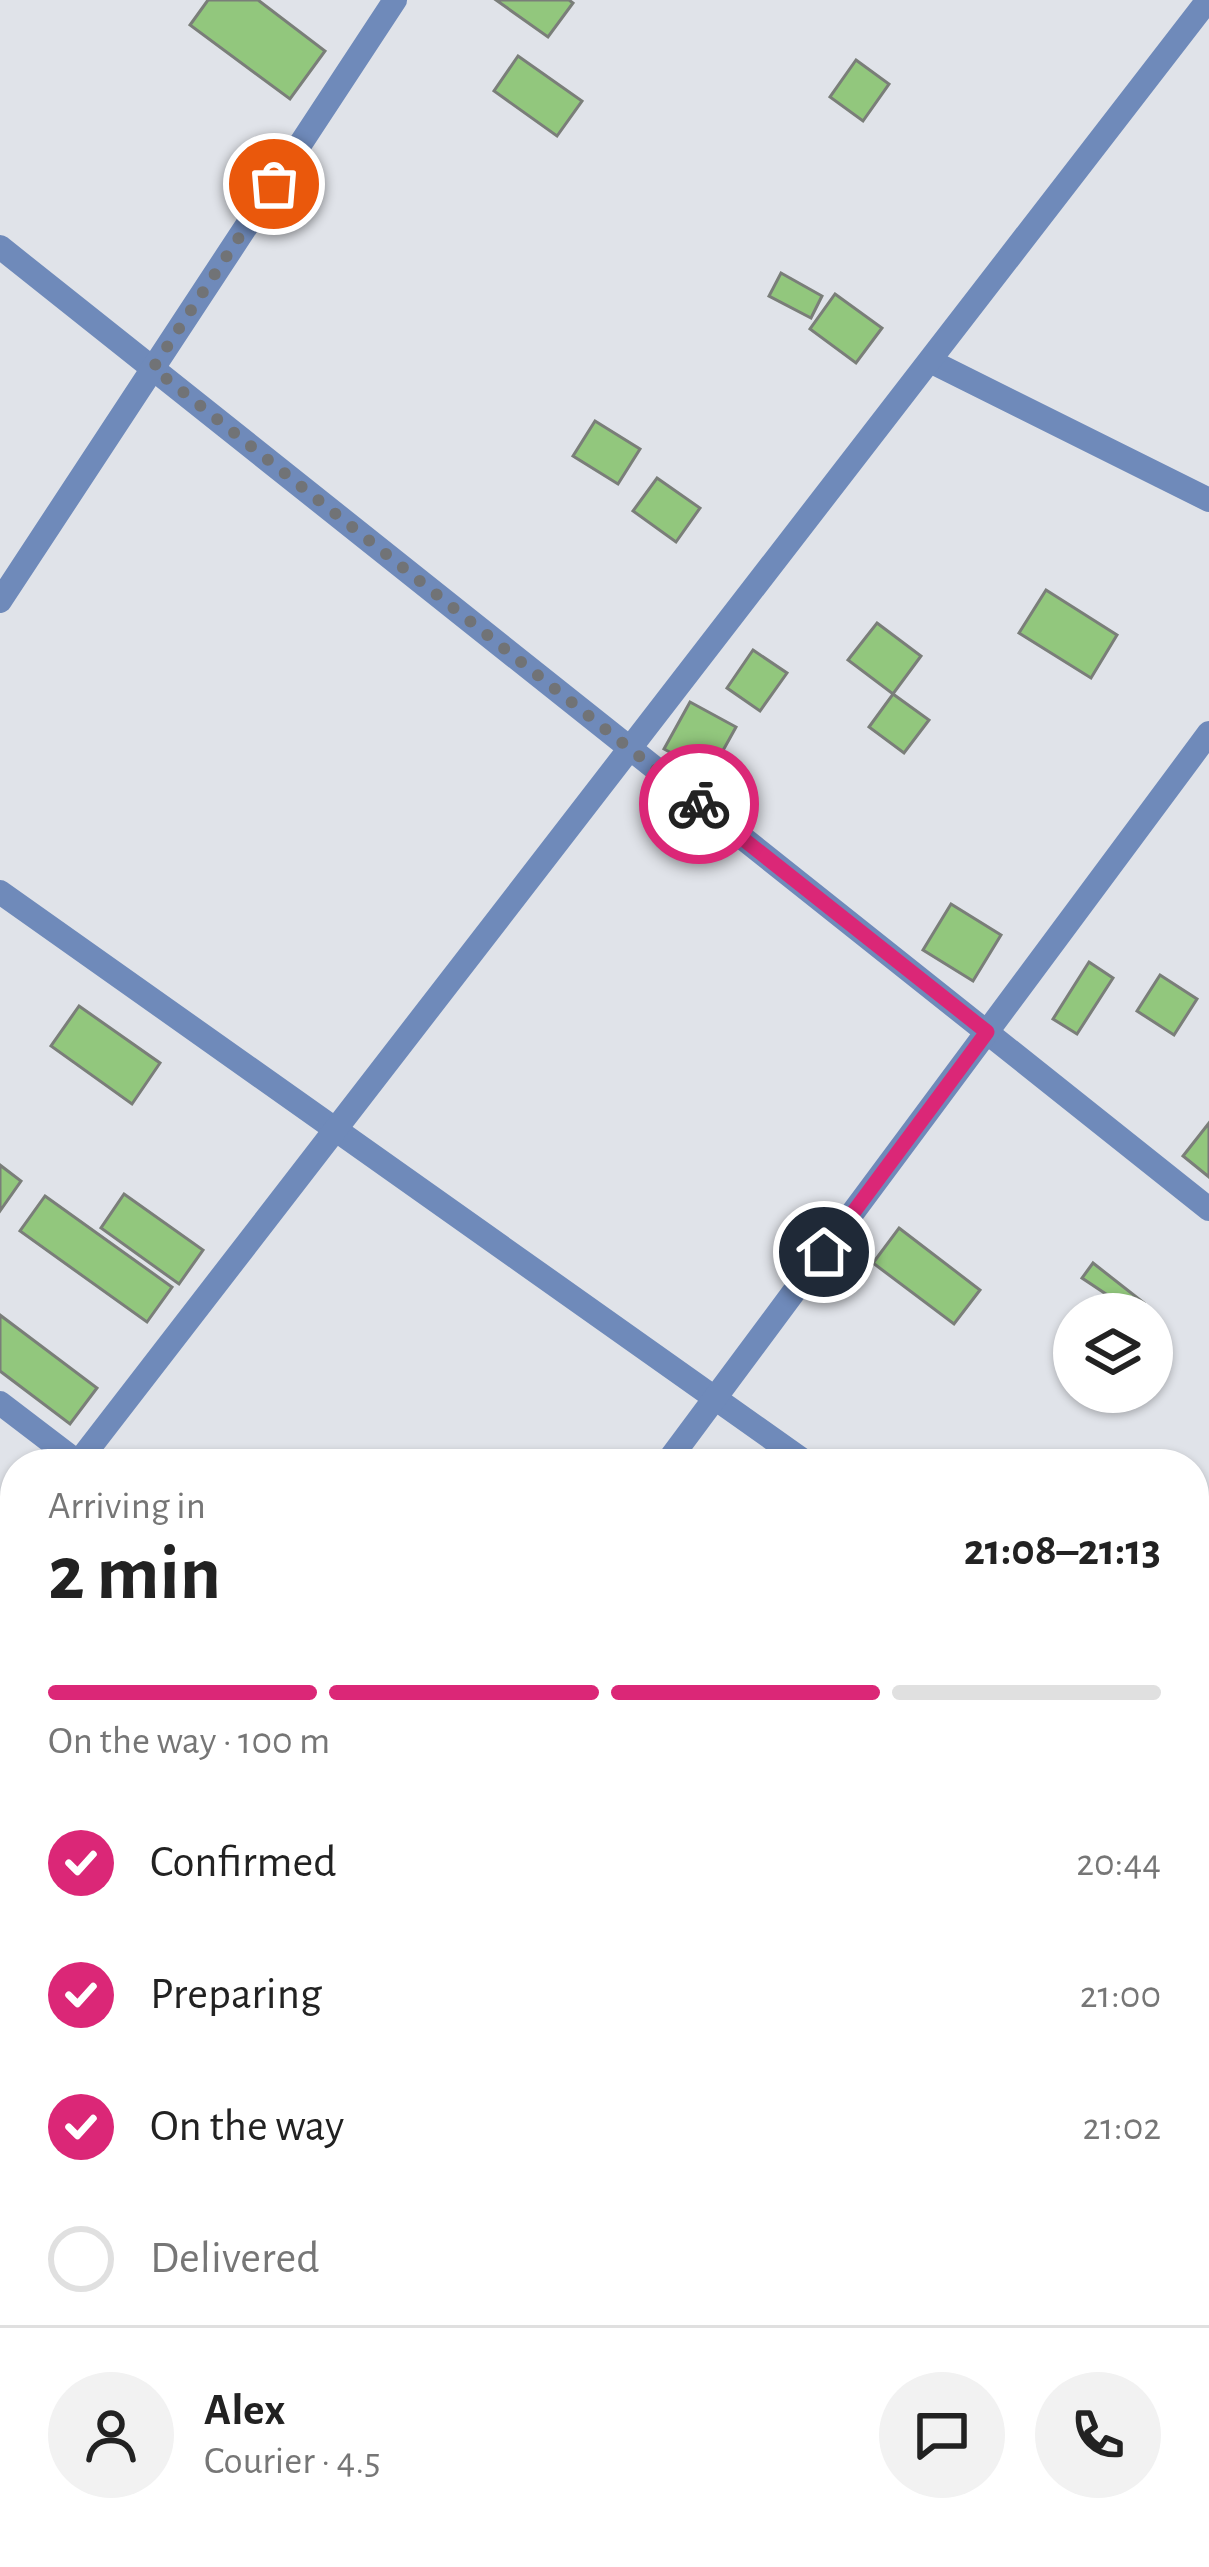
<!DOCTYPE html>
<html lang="en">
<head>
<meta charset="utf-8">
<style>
	:root { --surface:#fff; --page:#f2f2f2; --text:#222; --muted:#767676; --line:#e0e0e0; --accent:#db2777 }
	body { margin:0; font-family:"Alegreya Sans",sans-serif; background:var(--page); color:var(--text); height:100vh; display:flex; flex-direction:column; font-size:45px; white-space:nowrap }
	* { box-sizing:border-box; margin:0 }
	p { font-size:39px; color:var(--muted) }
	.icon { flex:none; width:66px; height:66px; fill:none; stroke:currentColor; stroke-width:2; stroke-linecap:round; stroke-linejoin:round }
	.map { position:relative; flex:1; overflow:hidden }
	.drawer { position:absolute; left:0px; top:1449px; width:1209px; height:1119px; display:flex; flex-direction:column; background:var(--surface); border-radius:48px 48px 0 0; box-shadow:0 3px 9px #0004 }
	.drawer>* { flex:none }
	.tools { position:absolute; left:1053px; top:1293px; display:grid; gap:24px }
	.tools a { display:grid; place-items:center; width:120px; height:120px; border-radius:50%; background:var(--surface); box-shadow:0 3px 9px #0004; font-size:60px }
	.pin { position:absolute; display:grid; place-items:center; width:102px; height:102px; color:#fff; margin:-51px; border:6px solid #fff; border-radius:50%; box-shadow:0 3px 12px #0007 }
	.courier { position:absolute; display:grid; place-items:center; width:120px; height:120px; margin:-60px; border:9px solid #db2777; border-radius:50%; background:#fff; color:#222; box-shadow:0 3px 15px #0007 }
	.summary em { font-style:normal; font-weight:700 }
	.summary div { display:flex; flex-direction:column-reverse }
	.summary { display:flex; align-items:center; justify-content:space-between; height:204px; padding:0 48px }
	h1 { font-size:78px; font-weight:700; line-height:90px }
	.bar { display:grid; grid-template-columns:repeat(4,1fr); gap:18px 12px; align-content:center; height:144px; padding:0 48px }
	.bar i { height:15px; border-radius:9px; background:var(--line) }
	.bar .current { background:var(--accent) }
	.bar p { grid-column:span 4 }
	.line { display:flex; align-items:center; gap:30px; padding:0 48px; border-top:3px solid var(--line) }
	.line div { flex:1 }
	.round { display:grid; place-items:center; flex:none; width:126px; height:126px; border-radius:63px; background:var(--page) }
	ol { padding:0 48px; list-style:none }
	li { display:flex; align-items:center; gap:36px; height:132px }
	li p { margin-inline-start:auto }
	li .icon { padding:12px; border-radius:50%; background:var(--accent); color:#fff; stroke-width:4 }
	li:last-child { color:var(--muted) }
	li i { width:66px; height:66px; border:6px solid var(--line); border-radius:50% }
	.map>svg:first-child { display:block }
</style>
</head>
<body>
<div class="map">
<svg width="1209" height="2567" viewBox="0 0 1209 2567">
	<rect width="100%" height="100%" fill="#e0e3e9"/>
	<g fill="#92c77d" stroke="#7a7e79" stroke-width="3">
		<polygon points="208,0 258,0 325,51 290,99 190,25"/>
		<polygon points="496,0 569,0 573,3 548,37"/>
		<polygon points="518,56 582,101 557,136 494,91"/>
		<polygon points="856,60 889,84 863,121 830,97"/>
		<polygon points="781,273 822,296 811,318 769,296"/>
		<polygon points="835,294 882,328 856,363 810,329"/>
		<polygon points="595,421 640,449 618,484 573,456"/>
		<polygon points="657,478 700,508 676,542 633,511"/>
		<polygon points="1046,590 1117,635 1091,678 1019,633"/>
		<polygon points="877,623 921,656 893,694 848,660"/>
		<polygon points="753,650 787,673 760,711 727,688"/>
		<polygon points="893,694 929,720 904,753 869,727"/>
		<polygon points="690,702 736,727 710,774 664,749"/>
		<polygon points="951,904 1001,935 973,981 923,950"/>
		<polygon points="1089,962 1113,978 1077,1034 1053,1019"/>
		<polygon points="1160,975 1197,999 1174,1035 1137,1011"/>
		<polygon points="79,1006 160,1063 132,1104 51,1046"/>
		<polygon points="1209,1123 1209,1177 1183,1156"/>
		<polygon points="0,1165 21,1181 0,1211"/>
		<polygon points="124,1194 203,1250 179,1284 101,1228"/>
		<polygon points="45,1196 172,1287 147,1322 20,1231"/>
		<polygon points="899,1228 980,1290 954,1324 873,1263"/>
		<polygon points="1093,1263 1144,1303 1136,1314 1082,1278"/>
		<polygon points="0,1315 97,1388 70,1424 0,1371"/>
		<polygon points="1209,1622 1209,1756 1194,1743 1194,1638"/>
		<polygon points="15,2175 15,2232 0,2222 0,2197"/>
	</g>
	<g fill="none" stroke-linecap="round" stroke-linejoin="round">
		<g stroke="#6f8aba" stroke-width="24">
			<polyline points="0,247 1209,1209"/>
			<polyline points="930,361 1209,500"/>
			<polyline points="0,601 395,0"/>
			<polyline points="0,892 808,1464"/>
			<polyline points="0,1403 80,1464"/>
			<polyline points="77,1464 1208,0"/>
			<polyline points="666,1464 1209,733"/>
			<polyline points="0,1564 15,1544"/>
			<polyline points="1194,1799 1209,1813"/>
			<polyline points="0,1908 15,1919"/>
			<polyline points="1194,2269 1209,2253"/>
			<polyline points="1194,2310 1209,2322"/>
			<polyline points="0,2360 15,2340"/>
			<polyline points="881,2553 900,2567"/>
			<polyline points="0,2556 14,2567"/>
			<polyline points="916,2567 929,2553"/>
		</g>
	</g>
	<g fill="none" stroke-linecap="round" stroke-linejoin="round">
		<polyline stroke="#717376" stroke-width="12" stroke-dasharray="0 21.6" points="274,184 153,368 699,804"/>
		<polyline stroke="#db2777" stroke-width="15" points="699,804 987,1032 824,1252"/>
	</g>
</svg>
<div class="tools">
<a><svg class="icon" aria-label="layers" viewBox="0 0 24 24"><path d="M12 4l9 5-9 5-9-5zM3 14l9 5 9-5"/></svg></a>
</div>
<div class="pin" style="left:274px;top:184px;background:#ea580c"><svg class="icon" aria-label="bag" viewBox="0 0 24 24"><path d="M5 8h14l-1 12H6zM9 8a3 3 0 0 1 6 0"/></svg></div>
<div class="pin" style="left:824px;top:1252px;background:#1f2937"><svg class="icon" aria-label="home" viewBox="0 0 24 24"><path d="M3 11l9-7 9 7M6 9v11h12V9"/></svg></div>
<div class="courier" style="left:699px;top:804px"><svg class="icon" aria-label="bike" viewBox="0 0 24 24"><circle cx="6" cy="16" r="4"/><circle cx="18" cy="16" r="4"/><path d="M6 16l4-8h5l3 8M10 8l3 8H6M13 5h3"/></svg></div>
<section class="drawer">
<div class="summary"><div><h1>2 min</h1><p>Arriving in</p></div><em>21:08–21:13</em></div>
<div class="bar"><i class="current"></i><i class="current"></i><i class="current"></i><i></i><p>On the way · 100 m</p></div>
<ol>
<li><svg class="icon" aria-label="check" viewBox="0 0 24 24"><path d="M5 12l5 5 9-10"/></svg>Confirmed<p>20:44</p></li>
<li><svg class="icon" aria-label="check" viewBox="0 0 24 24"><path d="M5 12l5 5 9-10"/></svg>Preparing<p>21:00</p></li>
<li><svg class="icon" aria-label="check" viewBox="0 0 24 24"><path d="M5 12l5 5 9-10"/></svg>On the way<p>21:02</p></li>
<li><i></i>Delivered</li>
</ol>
<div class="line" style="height:216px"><a class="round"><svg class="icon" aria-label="person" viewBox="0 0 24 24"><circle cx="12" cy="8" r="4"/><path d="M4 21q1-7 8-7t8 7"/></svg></a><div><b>Alex</b><p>Courier · 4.5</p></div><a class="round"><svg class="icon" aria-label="chat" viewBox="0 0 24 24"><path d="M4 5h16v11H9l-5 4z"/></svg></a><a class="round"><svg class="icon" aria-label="phone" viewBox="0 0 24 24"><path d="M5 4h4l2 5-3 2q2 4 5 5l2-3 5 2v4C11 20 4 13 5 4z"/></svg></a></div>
</section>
</div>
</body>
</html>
